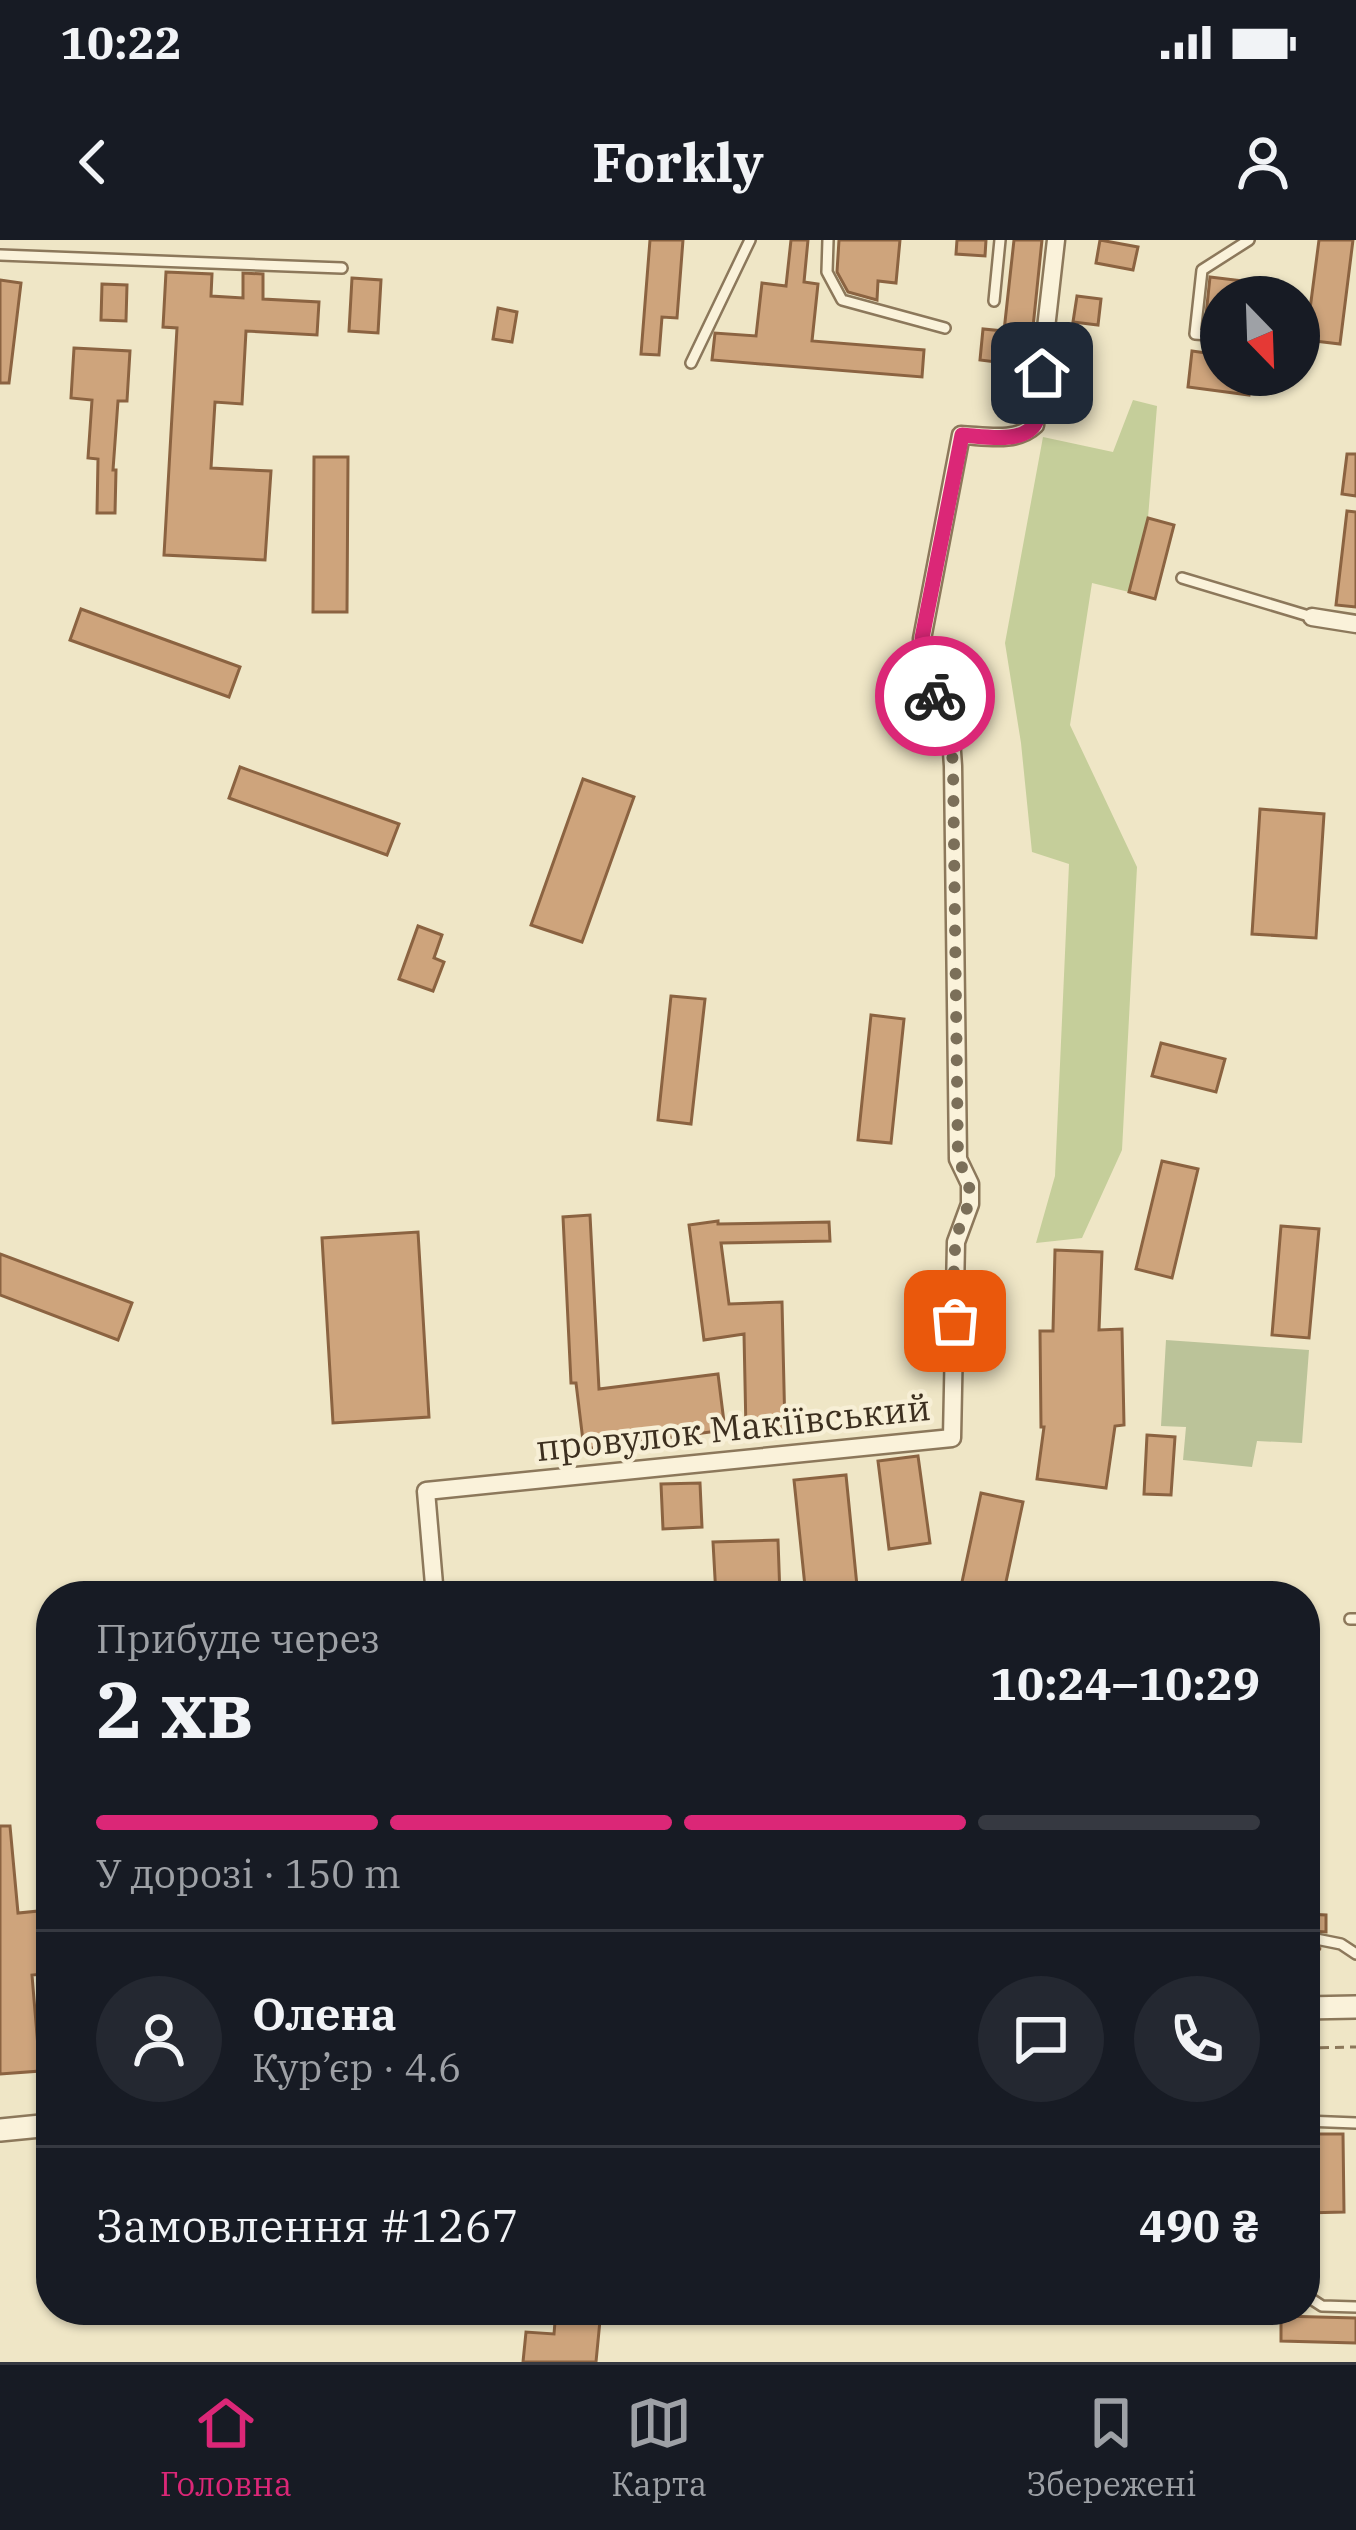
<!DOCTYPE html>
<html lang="uk">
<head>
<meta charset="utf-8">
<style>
	:root { --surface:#171b24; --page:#242831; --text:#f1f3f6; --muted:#9ea1a6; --line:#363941; --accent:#db2777 }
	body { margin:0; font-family:"IBM Plex Serif",serif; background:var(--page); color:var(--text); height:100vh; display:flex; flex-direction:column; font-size:45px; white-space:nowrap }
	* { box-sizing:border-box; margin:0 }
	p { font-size:39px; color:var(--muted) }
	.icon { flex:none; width:66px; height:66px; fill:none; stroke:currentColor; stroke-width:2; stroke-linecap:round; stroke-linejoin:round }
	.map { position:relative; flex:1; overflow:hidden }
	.side { position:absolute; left:36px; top:1341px; width:1284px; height:744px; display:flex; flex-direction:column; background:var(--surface); border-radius:48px; box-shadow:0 3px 9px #0004 }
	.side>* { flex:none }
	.needle { width:78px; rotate:157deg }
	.buttons { position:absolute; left:1200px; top:36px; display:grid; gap:24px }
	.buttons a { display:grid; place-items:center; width:120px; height:120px; border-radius:50%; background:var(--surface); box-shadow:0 3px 9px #0004; font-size:60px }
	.pin { position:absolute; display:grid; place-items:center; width:102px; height:102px; color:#fff; margin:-51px; border-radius:24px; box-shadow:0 6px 18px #0006 }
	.courier { position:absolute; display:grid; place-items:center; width:120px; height:120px; margin:-60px; border:9px solid #db2777; border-radius:50%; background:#fff; color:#222; box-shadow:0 3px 15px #0007 }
	.headline em { font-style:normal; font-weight:700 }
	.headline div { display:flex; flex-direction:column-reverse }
	.headline { display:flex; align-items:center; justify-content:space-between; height:204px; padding:0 60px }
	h1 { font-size:78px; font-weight:700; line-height:90px }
	.bar { display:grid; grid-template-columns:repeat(4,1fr); gap:18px 12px; align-content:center; height:144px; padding:0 60px }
	.bar i { height:15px; border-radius:9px; background:var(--line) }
	.bar .selected { background:var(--accent) }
	.bar p { grid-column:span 4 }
	.line { display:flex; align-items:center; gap:30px; padding:0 60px; border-top:3px solid var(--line) }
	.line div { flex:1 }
	.round { display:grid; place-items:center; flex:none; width:126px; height:126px; border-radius:63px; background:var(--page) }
	.status { display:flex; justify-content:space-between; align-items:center; height:84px; padding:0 60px; background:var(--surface); direction:ltr }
	.status svg { height:33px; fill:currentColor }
	header { display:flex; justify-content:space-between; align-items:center; height:156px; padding:0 60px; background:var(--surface); font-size:54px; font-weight:700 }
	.tab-bar { display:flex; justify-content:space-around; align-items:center; height:168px; border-top:3px solid var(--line); background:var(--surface); font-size:33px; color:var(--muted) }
	.tab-bar a { display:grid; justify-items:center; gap:6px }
	.tab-bar .selected { color:var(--accent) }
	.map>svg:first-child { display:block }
</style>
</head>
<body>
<div class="status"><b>10:22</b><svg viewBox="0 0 49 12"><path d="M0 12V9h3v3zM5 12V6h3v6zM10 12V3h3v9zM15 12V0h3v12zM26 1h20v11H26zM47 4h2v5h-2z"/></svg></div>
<header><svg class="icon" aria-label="back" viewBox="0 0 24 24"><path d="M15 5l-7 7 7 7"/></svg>Forkly<svg class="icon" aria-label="person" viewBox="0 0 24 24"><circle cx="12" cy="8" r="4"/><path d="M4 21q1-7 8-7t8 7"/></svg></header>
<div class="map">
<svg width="1356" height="2122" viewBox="0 0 1356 2122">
	<rect width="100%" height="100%" fill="#efe6c6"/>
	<polygon fill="#c5ce9a" points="1133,160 1157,166 1148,278 1129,352 1092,343 1070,485 1137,627 1122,910 1082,998 1036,1003 1055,936 1069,624 1032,612 1021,503 1005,403 1043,197 1113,212"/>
	<polygon fill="#bbc399" points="1166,1100 1309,1110 1302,1203 1257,1201 1252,1227 1183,1220 1186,1187 1161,1186"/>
	<g fill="#cea47c" stroke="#8b6341" stroke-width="3">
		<polygon points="650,0 683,0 677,78 662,77 659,115 641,114"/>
		<polygon points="791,0 808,0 804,42 818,44 812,101 924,110 922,137 712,120 715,93 756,96 762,43 786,46"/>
		<polygon points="839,0 900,0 896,43 878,41 877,60 848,52 837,32"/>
		<polygon points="957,0 986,0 985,16 956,14"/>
		<polygon points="1014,0 1042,0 1029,126 980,120 983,89 1004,91"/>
		<polygon points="1100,0 1138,7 1133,30 1096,23"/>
		<polygon points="1319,0 1353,0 1340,104 1306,100"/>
		<polygon points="166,32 212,34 211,56 243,58 243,33 263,34 263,59 319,62 317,95 246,91 242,164 215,162 211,228 271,231 265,320 164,315 177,88 163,87"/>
		<polygon points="1210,37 1277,45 1276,57 1221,57 1221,77 1206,75"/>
		<polygon points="352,38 381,40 378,93 349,91"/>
		<polygon points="0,40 21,43 9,143 0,143"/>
		<polygon points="102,44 127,45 126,81 101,80"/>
		<polygon points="1077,56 1101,59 1098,85 1073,82"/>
		<polygon points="498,68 517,72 512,102 493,99"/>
		<polygon points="74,108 130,111 127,161 118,161 113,230 116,230 115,273 97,273 98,219 88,218 92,160 71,158"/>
		<polygon points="1192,111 1221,115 1221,135 1251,135 1249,155 1188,147"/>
		<polygon points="1347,214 1356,214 1356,256 1342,254"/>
		<polygon points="314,217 348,217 347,372 313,372"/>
		<polygon points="1347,271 1356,272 1356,367 1336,365"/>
		<polygon points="1148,278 1174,285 1155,359 1129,352"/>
		<polygon points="81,369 240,427 229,457 70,400"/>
		<polygon points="240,527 399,584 387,615 229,558"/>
		<polygon points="583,539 634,557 582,702 531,685"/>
		<polygon points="1260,569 1324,574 1316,698 1252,694"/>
		<polygon points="418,686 442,695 434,718 444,722 433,751 399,739"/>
		<polygon points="671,756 705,759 691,884 658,880"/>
		<polygon points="871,775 904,779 891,903 858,900"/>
		<polygon points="1161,803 1225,819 1216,852 1152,836"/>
		<polygon points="1162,921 1198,929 1172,1038 1136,1029"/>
		<polygon points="590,975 599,1149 718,1134 725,1190 584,1209 576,1143 571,1143 563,977"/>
		<polygon points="718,981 718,984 829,982 830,1001 721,1003 729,1064 782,1062 785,1190 746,1191 744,1094 704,1100 689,985"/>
		<polygon points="1281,986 1319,989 1309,1098 1272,1095"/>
		<polygon points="418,992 429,1177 333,1183 322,998"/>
		<polygon points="1055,1010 1102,1012 1099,1090 1122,1089 1124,1185 1115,1186 1106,1248 1037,1239 1044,1187 1041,1187 1040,1091 1053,1091"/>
		<polygon points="0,1014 132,1063 118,1100 0,1055"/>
		<polygon points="1147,1195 1175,1197 1171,1255 1144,1254"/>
		<polygon points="918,1216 930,1303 889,1309 878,1221"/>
		<polygon points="846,1235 858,1356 806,1356 794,1240"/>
		<polygon points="700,1243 702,1287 663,1289 661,1244"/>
		<polygon points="981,1253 1023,1262 1003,1356 959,1356"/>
		<polygon points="778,1300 780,1356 716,1356 713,1302"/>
		<polygon points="0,1586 10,1586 18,1673 39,1671 44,1734 32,1735 40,1831 0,1834"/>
		<polygon points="1305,1674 1326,1675 1326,1692 1312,1691 1307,1698 1311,1706 1321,1709 1305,1709"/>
		<polygon points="1305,1894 1343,1894 1344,1972 1305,1973"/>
		<polygon points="556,2070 601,2070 596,2122 523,2122 526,2092 554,2094"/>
		<polygon points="1281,2076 1356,2078 1356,2103 1281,2101"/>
	</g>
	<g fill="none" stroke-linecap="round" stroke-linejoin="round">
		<defs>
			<g id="service">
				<polyline points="828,0 827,32 842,60 945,88"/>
				<polyline points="0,15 342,28"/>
				<polyline points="994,61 1000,0"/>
				<polyline points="1221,96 1195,94 1202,30 1249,0"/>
				<polyline points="691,123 750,0"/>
				<polyline points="1182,338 1312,377"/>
				<polyline points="1350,1379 1356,1379"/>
				<polyline points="1316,1699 1341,1704 1356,1714"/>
				<polyline points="1305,1881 1356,1883"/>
				<polyline points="1305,2055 1322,2066 1356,2067"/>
			</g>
			<g id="minor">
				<polyline points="1312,377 1356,384"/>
				<path d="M435 1356 426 1251 952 1198 956 1002 970 964V944L958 919 953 526 951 498 928 437 922 399 961 195C986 196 1016 203 1035 185L1056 0"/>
			</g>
			<g id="tertiary">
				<polyline points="1305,1768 1356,1767"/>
				<polyline points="0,1890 51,1885"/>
			</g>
		</defs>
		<use href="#service" stroke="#8c785b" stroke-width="14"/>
		<use href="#minor" stroke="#8c785b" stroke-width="21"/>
		<use href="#tertiary" stroke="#8c785b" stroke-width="26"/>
		<polyline stroke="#8c785b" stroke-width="3" stroke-dasharray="9 6" stroke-linecap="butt" points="1305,1808 1356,1807"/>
		<use href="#service" stroke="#faf2da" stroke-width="9"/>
		<use href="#minor" stroke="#faf2da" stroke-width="16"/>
		<use href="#tertiary" stroke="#faf2da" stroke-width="21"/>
	</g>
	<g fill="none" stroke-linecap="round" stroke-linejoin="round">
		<path stroke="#7b6f59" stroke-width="12" stroke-dasharray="0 21.6" d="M935 456 951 498 953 526 958 919C982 968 964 958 956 1002 952 1027 955 1055 955 1081"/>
		<path stroke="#db2777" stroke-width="15" d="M935 456 924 421 922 398 962 195C982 196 1025 205 1036 182 1042 168 1040 148 1042 133"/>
	</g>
	<g text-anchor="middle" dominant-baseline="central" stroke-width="9" stroke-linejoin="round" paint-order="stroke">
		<g font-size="36" fill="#3c2f1f" stroke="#f7efd6">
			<text transform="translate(733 1187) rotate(-6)">провулок Макіївський</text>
		</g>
	</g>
</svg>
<div class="buttons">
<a><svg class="needle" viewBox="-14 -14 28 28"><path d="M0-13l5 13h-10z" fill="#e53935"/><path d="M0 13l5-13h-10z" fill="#9ea1a6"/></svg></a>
</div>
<div class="pin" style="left:955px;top:1081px;background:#ea580c"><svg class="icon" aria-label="bag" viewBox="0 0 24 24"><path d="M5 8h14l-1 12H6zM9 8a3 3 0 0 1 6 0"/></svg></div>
<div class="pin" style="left:1042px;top:133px;background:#1f2937"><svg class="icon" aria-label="home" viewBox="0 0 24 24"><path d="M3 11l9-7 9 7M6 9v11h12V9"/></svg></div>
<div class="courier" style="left:935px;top:456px"><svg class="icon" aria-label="bike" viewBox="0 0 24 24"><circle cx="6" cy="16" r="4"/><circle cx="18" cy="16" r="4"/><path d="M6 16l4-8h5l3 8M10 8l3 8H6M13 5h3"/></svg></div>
<section class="side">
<div class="headline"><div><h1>2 хв</h1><p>Прибуде через</p></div><em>10:24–10:29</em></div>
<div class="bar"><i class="selected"></i><i class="selected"></i><i class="selected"></i><i></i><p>У дорозі · 150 m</p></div>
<div class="line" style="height:216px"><a class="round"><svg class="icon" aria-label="person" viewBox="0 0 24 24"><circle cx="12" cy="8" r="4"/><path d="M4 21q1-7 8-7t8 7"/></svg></a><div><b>Олена</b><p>Кур’єр · 4.6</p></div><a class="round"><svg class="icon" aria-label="chat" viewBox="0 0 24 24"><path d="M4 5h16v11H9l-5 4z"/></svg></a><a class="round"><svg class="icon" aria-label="phone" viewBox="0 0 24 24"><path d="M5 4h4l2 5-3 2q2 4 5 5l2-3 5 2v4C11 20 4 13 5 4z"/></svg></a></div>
<div class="line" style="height:156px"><div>Замовлення #1267</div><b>490 ₴</b></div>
</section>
</div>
<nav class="tab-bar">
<a class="selected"><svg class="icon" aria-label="home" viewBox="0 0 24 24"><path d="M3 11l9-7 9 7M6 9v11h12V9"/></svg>Головна</a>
<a><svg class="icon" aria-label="map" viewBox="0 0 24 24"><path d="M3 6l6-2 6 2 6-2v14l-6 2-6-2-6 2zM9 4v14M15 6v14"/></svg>Карта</a>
<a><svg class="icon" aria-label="saved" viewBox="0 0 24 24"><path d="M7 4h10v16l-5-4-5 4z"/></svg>Збережені</a>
</nav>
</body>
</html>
